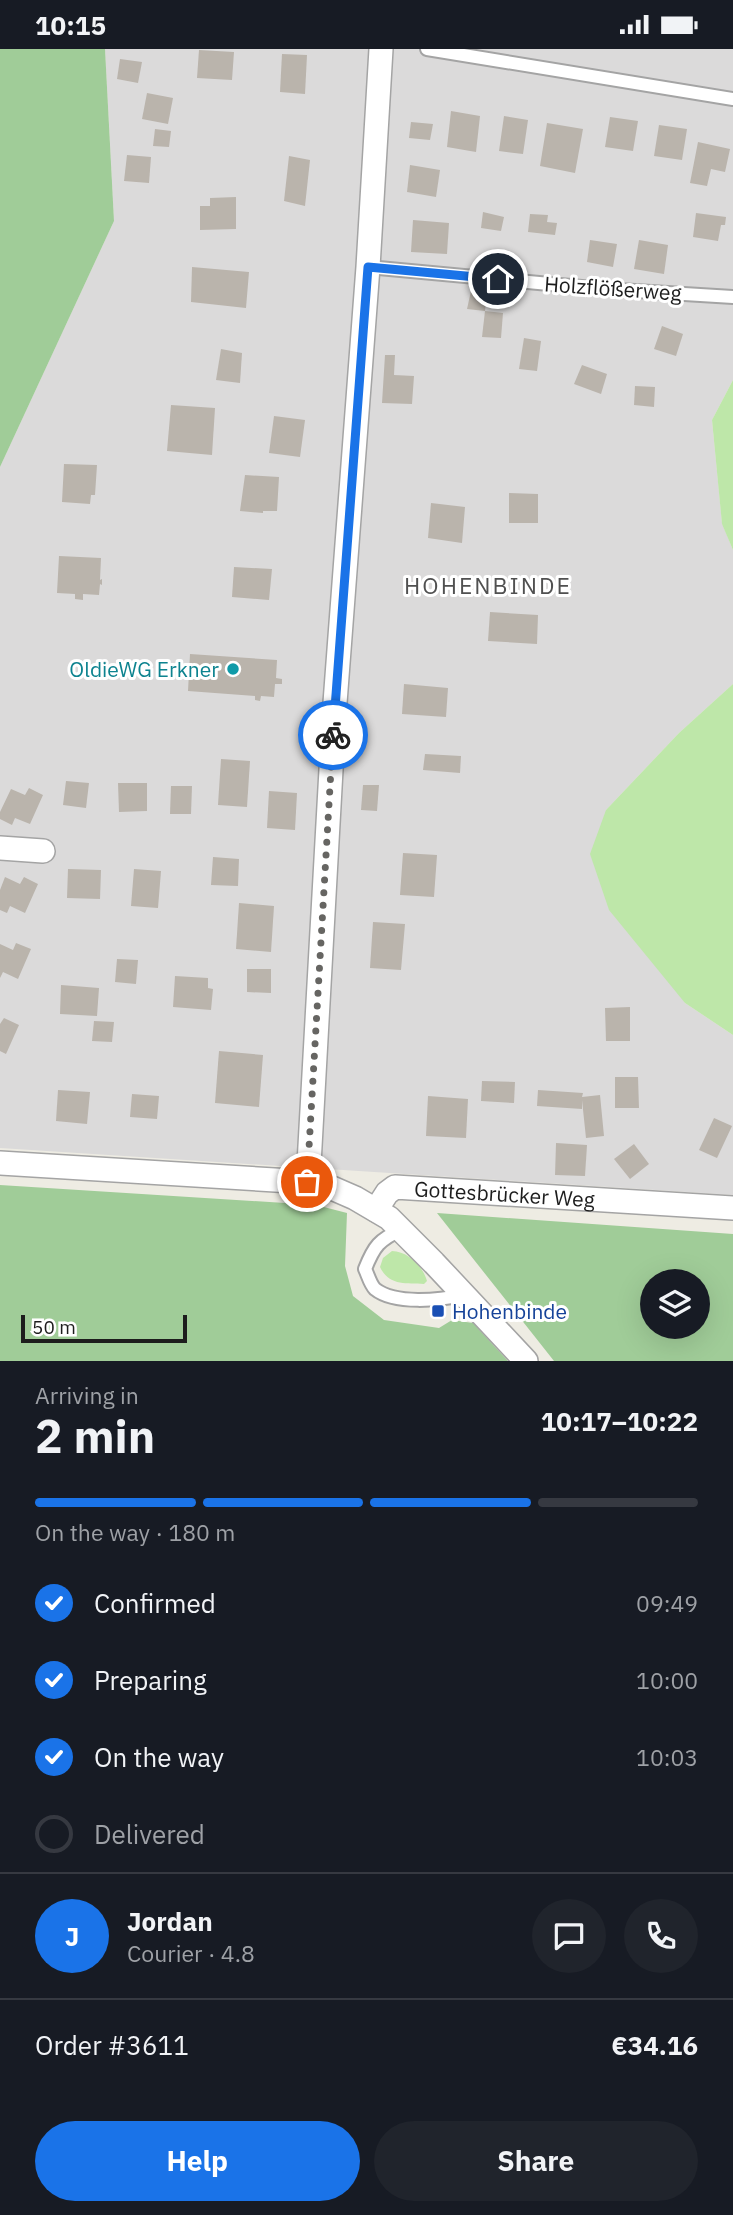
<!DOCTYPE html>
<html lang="en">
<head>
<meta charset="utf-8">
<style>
	:root { --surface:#171b24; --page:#20242c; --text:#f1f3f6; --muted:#9ea1a6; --line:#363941; --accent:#1a73e8 }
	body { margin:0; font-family:"IBM Plex Sans",sans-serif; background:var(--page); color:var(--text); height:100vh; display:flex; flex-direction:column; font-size:26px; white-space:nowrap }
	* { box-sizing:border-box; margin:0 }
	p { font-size:23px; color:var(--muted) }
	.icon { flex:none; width:38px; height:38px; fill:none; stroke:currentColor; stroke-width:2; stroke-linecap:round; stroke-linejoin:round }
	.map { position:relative; height:1312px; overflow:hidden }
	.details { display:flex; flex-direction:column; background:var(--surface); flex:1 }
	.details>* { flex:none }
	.tools { position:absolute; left:640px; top:1220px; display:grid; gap:14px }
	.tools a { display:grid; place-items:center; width:70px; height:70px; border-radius:50%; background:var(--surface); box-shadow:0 7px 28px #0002; font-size:35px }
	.scale { position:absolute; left:21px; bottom:18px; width:166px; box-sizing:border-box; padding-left:7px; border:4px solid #1d1d1d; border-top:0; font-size:19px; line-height:24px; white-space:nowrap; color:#1d1d1d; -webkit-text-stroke:5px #fff; paint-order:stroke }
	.pin { position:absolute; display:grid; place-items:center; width:60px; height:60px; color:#fff; margin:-30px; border:4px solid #fff; border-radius:50%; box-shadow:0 2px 7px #0007 }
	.courier { position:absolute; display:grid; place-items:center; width:70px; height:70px; margin:-35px; border:5px solid #1a73e8; border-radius:50%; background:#fff; color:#222; box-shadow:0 2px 9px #0007 }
	.overview em { font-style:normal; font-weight:700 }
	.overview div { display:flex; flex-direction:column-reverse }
	.overview { display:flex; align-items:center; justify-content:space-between; height:119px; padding:0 35px }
	h1 { font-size:46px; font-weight:700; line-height:52px }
	.bar { display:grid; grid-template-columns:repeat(4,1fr); gap:10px 7px; align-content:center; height:84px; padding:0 35px }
	.bar i { height:9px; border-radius:5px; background:var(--line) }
	.bar .selected { background:var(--accent) }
	.bar p { grid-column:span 4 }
	.line { display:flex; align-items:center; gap:18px; padding:0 35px; border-top:2px solid var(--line) }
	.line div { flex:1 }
	.round { display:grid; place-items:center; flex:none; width:74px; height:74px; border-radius:37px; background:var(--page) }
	ol { padding:0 35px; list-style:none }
	li { display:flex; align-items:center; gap:21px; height:77px }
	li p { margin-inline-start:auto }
	li .icon { padding:7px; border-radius:50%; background:var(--accent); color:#fff; stroke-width:4 }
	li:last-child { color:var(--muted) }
	li i { width:38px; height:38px; border:4px solid var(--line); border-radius:50% }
	.primary-button { display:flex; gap:14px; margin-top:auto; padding:14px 35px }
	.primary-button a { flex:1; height:80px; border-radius:42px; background:var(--accent); color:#fff; font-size:28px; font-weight:700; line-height:80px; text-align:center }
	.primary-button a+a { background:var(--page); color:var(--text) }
	.status { display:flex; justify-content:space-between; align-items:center; height:49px; padding:0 35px; background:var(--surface); direction:ltr }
	.status svg { height:19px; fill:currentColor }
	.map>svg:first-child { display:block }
</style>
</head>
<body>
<div class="status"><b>10:15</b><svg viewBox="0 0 49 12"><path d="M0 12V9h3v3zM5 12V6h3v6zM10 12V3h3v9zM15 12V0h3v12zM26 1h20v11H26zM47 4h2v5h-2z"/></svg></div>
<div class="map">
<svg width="733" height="1312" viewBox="0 0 733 1312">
	<rect width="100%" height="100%" fill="#eeece3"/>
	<polygon fill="#dbdada" points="105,0 733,0 733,331 712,371 722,474 733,501 733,635 679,684 606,761 685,954 733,986 733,1146 0,1099 0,418 114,172"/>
	<g fill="#bee7a9">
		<polygon points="733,331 733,501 722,475 712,371"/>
		<polygon points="733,635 733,986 685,954 609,861 590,805 606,761 679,684"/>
		<path d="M392 1202C407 1202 423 1217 427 1232L424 1235C406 1234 389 1237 380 1218L383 1209Z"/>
	</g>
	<g fill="#a0cc98" fill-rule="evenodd">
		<polygon points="0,0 105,0 114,172 0,418"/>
		<polygon points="0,1136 316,1156 347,1164 345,1217 353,1247 384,1271 439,1279 452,1271 473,1274 508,1312 0,1312"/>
		<path d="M437 1164 733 1185V1312H554ZM653 1232H698V1278H653Z"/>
	</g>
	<g fill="#bab4ac">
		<polygon points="199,1 234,3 232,31 197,29"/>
		<polygon points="282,5 307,6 305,45 280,43"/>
		<polygon points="120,10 142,13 138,34 117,30"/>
		<polygon points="147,44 173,49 168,75 142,70"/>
		<polygon points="451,62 480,67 476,103 447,98"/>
		<polygon points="504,67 528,71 523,105 499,102"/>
		<polygon points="610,68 638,72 633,102 605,98"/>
		<polygon points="411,73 433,75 430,91 409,89"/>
		<polygon points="547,74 583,80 575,124 540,117"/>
		<polygon points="659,76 687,80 682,111 654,107"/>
		<polygon points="155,80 171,82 169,98 153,97"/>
		<polygon points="698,93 730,100 725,123 711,120 707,137 690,134"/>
		<polygon points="127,106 151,108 149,134 124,132"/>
		<polygon points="289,107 310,111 305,157 284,152"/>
		<polygon points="410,116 440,121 436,148 407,143"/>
		<polygon points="236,148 236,180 200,181 200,157 210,157 210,149"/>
		<polygon points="483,163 504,168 501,182 481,179"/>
		<polygon points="696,164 726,168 725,176 721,176 718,192 693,188"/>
		<polygon points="530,165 548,166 547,173 557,174 555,186 528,183"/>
		<polygon points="413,171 449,174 447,205 411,203"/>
		<polygon points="590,191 617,195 613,218 587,213"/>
		<polygon points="639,191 668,196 664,225 634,220"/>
		<polygon points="192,218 249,223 246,259 191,253"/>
		<polygon points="471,242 487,243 485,262 467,260"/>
		<polygon points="485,262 503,264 501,289 482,288"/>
		<polygon points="662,277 683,285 676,307 654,300"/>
		<polygon points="524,289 541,292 537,322 519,320"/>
		<polygon points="221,300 242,304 240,334 216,331"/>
		<polygon points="385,306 395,306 394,326 414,327 412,355 382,354"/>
		<polygon points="582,316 607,325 601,345 574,335"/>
		<polygon points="635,337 655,338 654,358 634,356"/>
		<polygon points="171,356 215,359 212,406 167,402"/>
		<polygon points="274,367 305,371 300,408 269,404"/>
		<polygon points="64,415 97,416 95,446 91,446 90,455 62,453"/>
		<polygon points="245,426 279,428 277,462 263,462 263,464 240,462"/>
		<polygon points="509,444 538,445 538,474 509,474"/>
		<polygon points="431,454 465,458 462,494 428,489"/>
		<polygon points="59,507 101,509 100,531 102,530 102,536 100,535 99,546 83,545 83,551 75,550 75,545 57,544"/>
		<polygon points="234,518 272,520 269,551 232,548"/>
		<polygon points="490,563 538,566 537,595 488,592"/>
		<polygon points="190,605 277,611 276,629 282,630 282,635 275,635 274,648 261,647 260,652 255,651 255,647 188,642"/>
		<polygon points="404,635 448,639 446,668 402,665"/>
		<polygon points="425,705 461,707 460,724 423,721"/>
		<polygon points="221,710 250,712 247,758 218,756"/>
		<polygon points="66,732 89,734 86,759 63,756"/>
		<polygon points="118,734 147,734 147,762 119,763"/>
		<polygon points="363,736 379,736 377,762 361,761"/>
		<polygon points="171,737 192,737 191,765 170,765"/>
		<polygon points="29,739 43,746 30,775 15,769 12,776 0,770 0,763 11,740 25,746"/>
		<polygon points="269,742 297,744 295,781 267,779"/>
		<polygon points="403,804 437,806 434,848 400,846"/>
		<polygon points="213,808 239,810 238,837 211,836"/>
		<polygon points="68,820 101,821 100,850 67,849"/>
		<polygon points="134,820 161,822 158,859 131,857"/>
		<polygon points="5,828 20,835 24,828 38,835 25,864 10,857 7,864 0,861 0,841"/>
		<polygon points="239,854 274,857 271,903 236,900"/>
		<polygon points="373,873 405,875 401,921 370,919"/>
		<polygon points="16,894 31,900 18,930 3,923 0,929 0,895 13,901"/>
		<polygon points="117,910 138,911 136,935 115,933"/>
		<polygon points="247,920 271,920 271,944 247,943"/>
		<polygon points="175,927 208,929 208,939 213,940 211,961 173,958"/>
		<polygon points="61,936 99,939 97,967 60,965"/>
		<polygon points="630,958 630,992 606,992 605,959"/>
		<polygon points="4,969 19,976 6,1005 0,1002 0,975"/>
		<polygon points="94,972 114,973 112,993 92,992"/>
		<polygon points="219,1002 263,1006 259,1058 215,1054"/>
		<polygon points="615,1028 638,1028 639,1059 615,1059"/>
		<polygon points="482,1032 515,1033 514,1054 481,1052"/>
		<polygon points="58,1041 90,1043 87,1075 56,1072"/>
		<polygon points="538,1041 583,1044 582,1048 600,1046 604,1087 586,1089 582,1051 582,1060 537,1057"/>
		<polygon points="132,1045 159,1047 157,1070 130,1068"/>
		<polygon points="428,1047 468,1050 466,1089 426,1087"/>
		<polygon points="714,1069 732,1077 717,1109 699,1101"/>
		<polygon points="556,1094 587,1096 585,1127 555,1126"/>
		<polygon points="634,1095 649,1115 630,1130 614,1110"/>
	</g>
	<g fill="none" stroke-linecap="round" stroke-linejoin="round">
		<defs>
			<g id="lane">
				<polyline points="427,0 733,50"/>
				<polyline points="368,218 603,240 733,248"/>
				<path d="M402 1180C379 1191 374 1197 365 1220 368 1226 370 1235 375 1240 395 1256 440 1251 464 1246"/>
			</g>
			<g id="street">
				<polyline points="0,799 43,802"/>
				<polyline points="0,1114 308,1133 332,1139 355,1149 389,1169 434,1214 526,1312"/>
				<polyline points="308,1133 334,667 368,218 381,0"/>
				<path id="s1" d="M376 1161 387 1144 395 1138 733 1159"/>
			</g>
		</defs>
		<use href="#lane" stroke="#a4a4a4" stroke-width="16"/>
		<use href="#street" stroke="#a4a4a4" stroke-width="26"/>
		<use href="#lane" stroke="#fff" stroke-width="12"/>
		<use href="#street" stroke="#fff" stroke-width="23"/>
	</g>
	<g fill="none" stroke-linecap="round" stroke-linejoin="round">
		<polyline stroke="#666562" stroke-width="7" stroke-dasharray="0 12.6" points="307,1133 333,686"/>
		<polyline stroke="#1a73e8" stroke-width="9" points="333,686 368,218 498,230"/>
	</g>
	<circle fill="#0f9aa8" stroke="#fff" stroke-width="2.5" cx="233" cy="620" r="7"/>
	<rect fill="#1a4fb4" stroke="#fff" stroke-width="2.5" x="431" y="1255" width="14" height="14" rx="3.5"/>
	<g text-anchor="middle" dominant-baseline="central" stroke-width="6" stroke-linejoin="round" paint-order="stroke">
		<g font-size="21" fill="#1d1d1d" stroke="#fff">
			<text transform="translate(613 239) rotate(4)">Holzflößerweg</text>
			<text stroke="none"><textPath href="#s1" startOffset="140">Gottesbrücker Weg</textPath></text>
		</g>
		<g font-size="21" fill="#0d838f" stroke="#fff" text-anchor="end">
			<text x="219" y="620">OldieWG Erkner</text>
		</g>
		<g font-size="21" fill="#164399" stroke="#fff" text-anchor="start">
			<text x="452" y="1262">Hohenbinde</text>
		</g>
		<g font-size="23" letter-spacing="2" fill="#505050" stroke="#fff">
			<text x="488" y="536">HOHENBINDE</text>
		</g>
	</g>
</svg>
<div class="tools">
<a><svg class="icon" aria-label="layers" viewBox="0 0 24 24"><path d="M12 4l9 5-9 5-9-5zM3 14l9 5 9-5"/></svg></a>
</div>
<div class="scale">50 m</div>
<div class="pin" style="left:307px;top:1133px;background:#ea580c"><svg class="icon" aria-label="bag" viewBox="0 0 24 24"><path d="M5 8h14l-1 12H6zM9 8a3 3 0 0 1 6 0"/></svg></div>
<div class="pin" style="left:498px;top:230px;background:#1f2937"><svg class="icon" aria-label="home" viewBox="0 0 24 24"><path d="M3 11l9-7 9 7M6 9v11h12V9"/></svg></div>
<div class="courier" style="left:333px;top:686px"><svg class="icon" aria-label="bike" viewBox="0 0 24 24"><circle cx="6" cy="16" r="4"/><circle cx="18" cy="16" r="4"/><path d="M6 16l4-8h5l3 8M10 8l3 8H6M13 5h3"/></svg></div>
</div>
<section class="details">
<div class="overview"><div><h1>2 min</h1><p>Arriving in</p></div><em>10:17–10:22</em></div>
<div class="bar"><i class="selected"></i><i class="selected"></i><i class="selected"></i><i></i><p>On the way · 180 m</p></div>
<ol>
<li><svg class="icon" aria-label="check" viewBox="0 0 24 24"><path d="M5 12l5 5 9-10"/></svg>Confirmed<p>09:49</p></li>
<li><svg class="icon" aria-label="check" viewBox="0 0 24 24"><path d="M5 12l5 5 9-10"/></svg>Preparing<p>10:00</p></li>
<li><svg class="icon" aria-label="check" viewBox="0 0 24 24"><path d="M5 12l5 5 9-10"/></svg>On the way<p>10:03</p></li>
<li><i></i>Delivered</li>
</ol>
<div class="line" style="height:126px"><b class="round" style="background:var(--accent);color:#fff">J</b><div><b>Jordan</b><p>Courier · 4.8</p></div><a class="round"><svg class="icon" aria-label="chat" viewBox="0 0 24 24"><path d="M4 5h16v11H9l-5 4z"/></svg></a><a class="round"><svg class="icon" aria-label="phone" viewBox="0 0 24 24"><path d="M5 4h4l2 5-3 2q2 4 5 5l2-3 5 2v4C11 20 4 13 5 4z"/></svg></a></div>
<div class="line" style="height:91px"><div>Order #3611</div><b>€34.16</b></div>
<div class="primary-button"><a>Help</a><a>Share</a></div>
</section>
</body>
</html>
